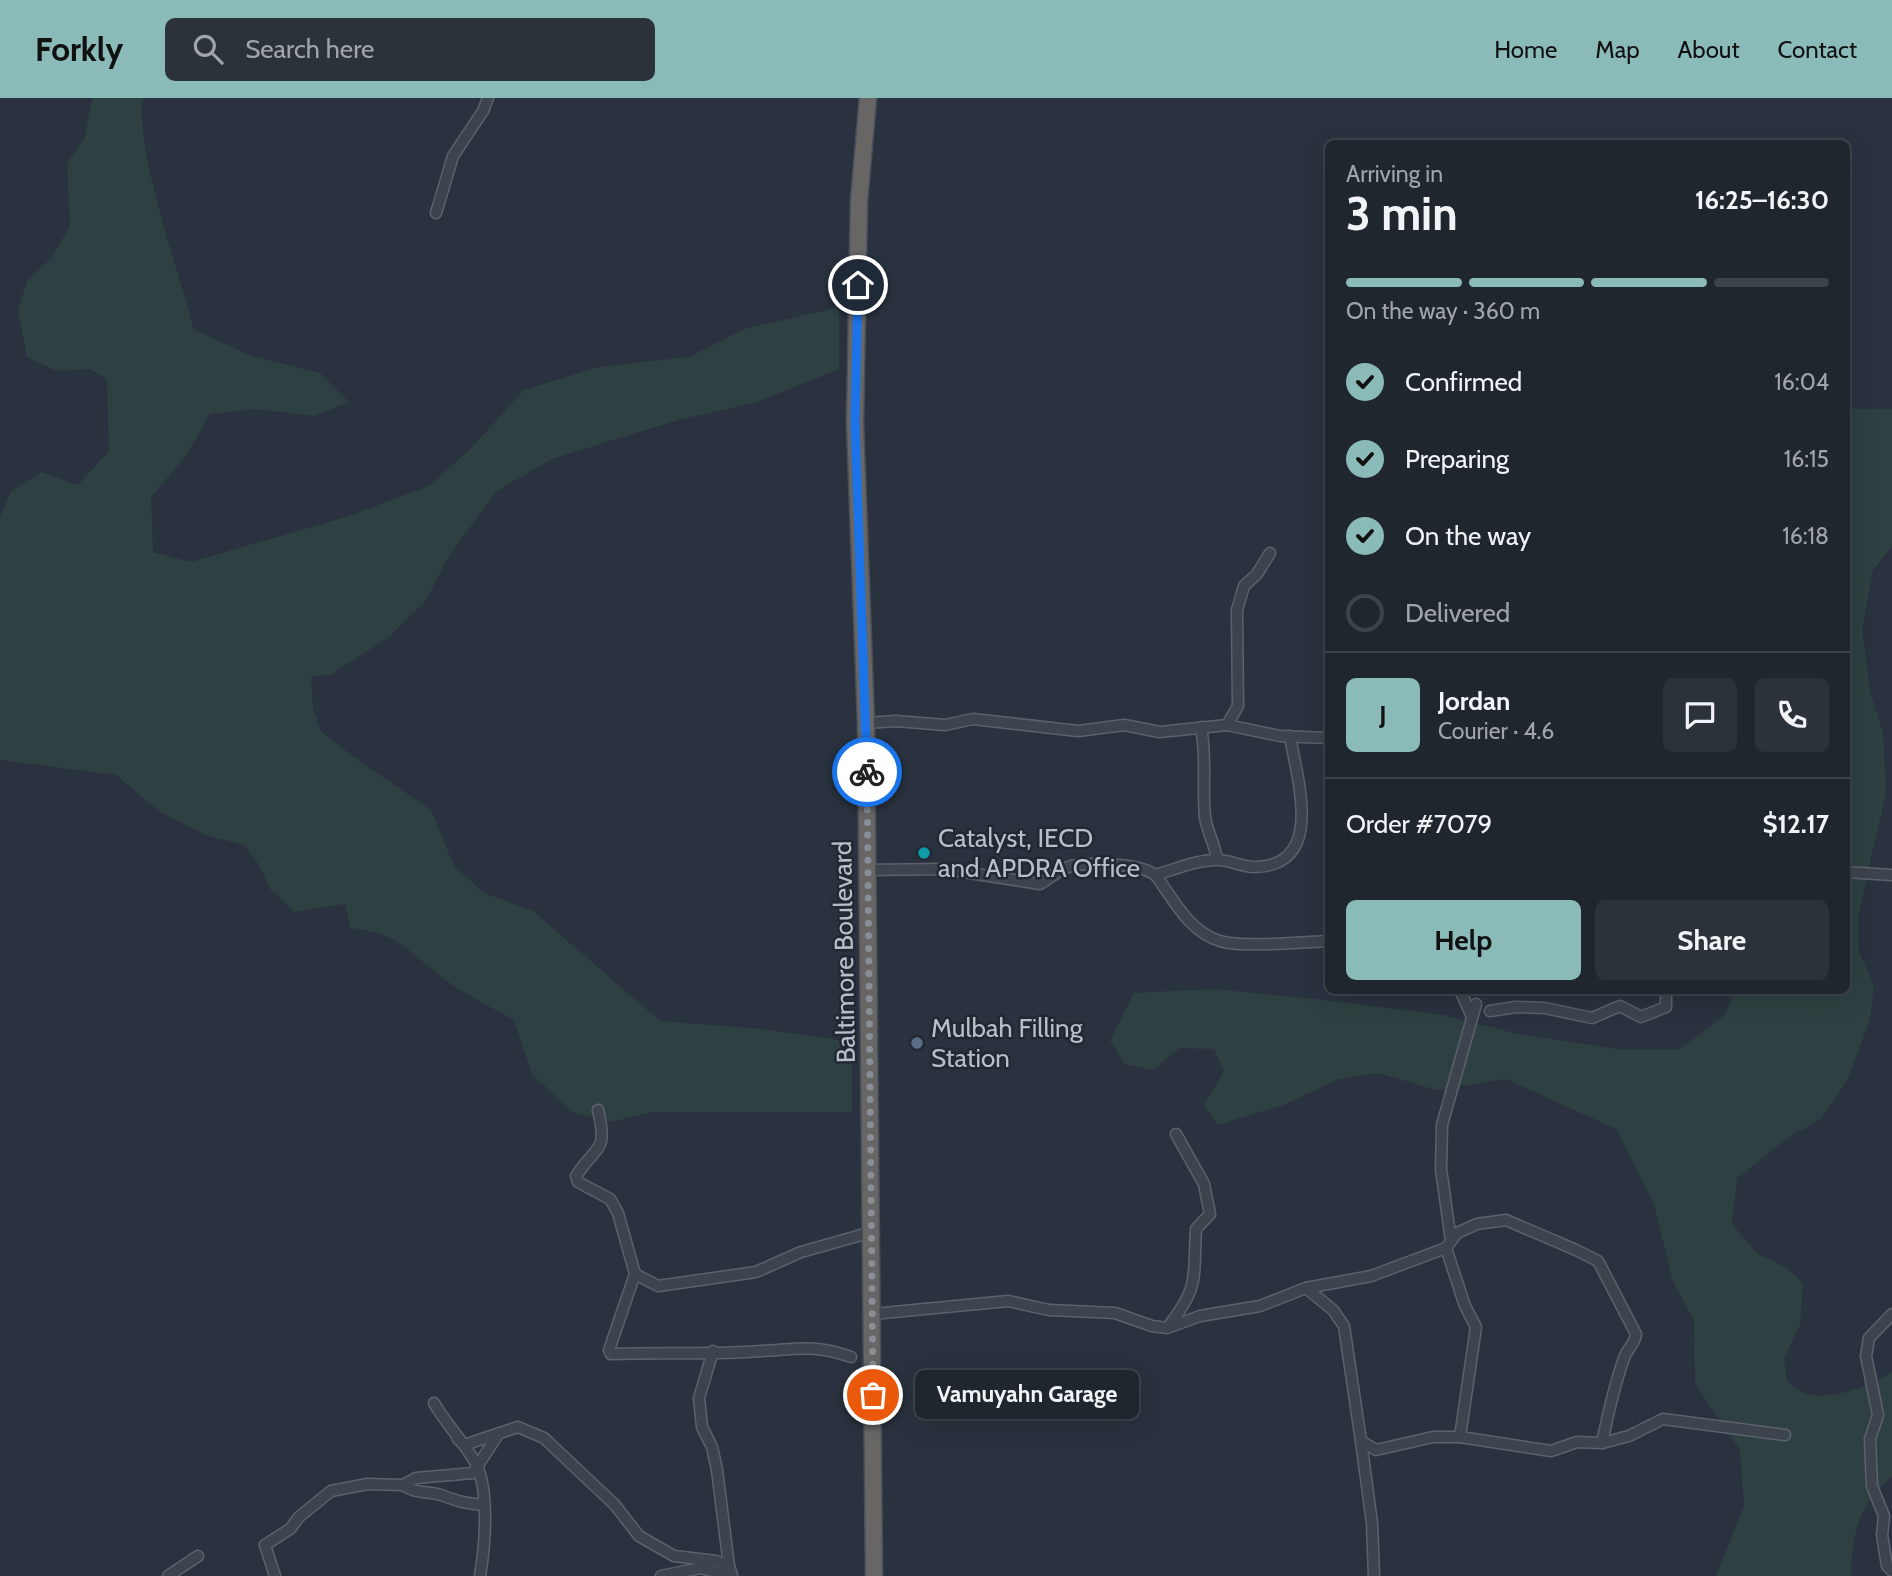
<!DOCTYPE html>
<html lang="en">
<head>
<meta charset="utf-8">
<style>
	:root { --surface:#1f262e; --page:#2c323a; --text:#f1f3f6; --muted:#a1a5aa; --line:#3c434a; --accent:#8bbbb9 }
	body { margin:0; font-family:Cabin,sans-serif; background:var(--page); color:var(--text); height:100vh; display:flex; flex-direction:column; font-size:26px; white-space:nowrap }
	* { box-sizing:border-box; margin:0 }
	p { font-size:23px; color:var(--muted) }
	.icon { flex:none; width:38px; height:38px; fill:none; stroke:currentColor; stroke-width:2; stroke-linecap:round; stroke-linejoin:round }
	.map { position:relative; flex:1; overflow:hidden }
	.panel { position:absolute; left:1325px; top:42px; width:525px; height:854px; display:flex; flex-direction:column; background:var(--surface); border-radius:10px; box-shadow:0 7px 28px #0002,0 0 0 2px var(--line) }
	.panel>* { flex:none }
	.pin { position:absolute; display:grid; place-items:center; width:60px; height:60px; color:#fff; margin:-30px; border:4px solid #fff; border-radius:50%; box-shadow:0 2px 7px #0007 }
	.courier { position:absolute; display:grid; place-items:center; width:70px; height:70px; margin:-35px; border:5px solid #1a73e8; border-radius:50%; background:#fff; color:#222; box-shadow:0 2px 9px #0007 }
	.bubble { position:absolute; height:49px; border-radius:10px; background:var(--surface); box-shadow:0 7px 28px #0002,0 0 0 2px var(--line); font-size:23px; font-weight:700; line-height:49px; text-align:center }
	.headline em { font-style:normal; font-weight:700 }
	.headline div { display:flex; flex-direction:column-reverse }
	.headline { display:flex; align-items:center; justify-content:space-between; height:119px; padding:0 21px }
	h1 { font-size:46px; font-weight:700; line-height:52px }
	.bar { display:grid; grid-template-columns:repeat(4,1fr); gap:10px 7px; align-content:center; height:84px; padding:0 21px }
	.bar i { height:9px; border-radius:5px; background:var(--line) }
	.bar .selected { background:var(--accent) }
	.bar p { grid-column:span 4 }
	.line { display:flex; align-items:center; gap:18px; padding:0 21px; border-top:2px solid var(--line) }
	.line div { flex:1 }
	.round { display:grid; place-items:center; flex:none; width:74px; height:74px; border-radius:10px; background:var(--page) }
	ol { padding:0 21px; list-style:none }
	li { display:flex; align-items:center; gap:21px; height:77px }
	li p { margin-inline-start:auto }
	li .icon { padding:7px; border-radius:50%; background:var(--accent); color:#111; stroke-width:4 }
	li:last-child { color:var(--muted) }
	li i { width:38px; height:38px; border:4px solid var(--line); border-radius:50% }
	.primary-button { display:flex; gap:14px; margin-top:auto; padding:14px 21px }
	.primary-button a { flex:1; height:80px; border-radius:10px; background:var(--accent); color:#111; font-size:28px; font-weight:700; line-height:80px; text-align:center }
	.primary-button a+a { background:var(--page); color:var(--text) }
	header { display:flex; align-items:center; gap:42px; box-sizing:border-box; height:98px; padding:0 35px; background:var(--accent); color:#111 }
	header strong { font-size:33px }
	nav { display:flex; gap:38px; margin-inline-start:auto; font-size:24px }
	.search { width:490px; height:63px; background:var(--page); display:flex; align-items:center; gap:18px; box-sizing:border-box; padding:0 24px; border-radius:10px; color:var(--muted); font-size:26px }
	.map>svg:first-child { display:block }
</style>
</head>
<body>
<header>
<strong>Forkly</strong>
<div class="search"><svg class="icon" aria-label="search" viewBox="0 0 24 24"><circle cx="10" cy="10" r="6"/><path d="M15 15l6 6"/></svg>Search here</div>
<nav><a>Home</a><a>Map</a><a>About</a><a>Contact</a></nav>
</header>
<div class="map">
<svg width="1892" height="1478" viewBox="0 0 1892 1478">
	<rect width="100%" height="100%" fill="#29323e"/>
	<g fill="#2e4041">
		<path d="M92 0H143C134 49 180 177 194 232L252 258 320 275 349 304 315 318 255 311 210 316 186 358 151 399 153 454 191 464 349 418 429 388 471 350 524 292 598 269 689 259 744 231 839 209V271L757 304 682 321 552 361 497 393 449 458 425 504 389 539 332 576 311 579 313 610 321 633 351 657 431 712 454 768 484 795 533 813 660 923 763 931 852 944V1014H652L610 1024 573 1015 532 976 514 922C489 908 461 895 439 877 403 849 398 835 350 830L345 806 294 814 270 791 259 767 244 747 209 738 160 714 116 677 0 662V419L11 393 41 374 78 387 109 353 107 281 89 271 56 273 27 259 18 212 27 183 51 160 70 128 67 65 85 39Z"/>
		<path d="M1846 311H1892V449L1873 472 1862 532 1870 592 1883 636 1886 695 1858 818 1859 854 1874 887 1870 921 1848 981 1820 1022 1792 1037 1737 1080 1732 1126 1757 1155 1787 1170 1803 1186 1800 1227 1784 1261 1787 1283C1794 1288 1804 1297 1812 1297 1838 1300 1871 1288 1892 1273V1378C1857 1410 1853 1432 1851 1478H1716L1744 1408 1740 1352 1695 1286 1694 1223 1672 1181 1654 1106 1616 1031 1506 981 1436 992 1378 975 1336 982 1284 1007 1217 1027 1204 1007 1224 973 1214 951 1180 950 1153 972 1125 966 1110 943 1134 895 1212 891 1315 901 1443 917 1518 936 1625 952H1679L1726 916 1734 893 1846 892Z"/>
	</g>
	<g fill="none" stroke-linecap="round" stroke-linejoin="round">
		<defs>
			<g id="minor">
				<polyline points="436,115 453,58 483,13 488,0"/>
				<polyline points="866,625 896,623 945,627 973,621 1078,633 1124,627 1160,634 1227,627 1280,638 1328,640"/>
				<polyline points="1227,627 1238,608 1237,512 1244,488 1257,476 1270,455"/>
				<path d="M1201 629C1207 659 1202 689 1205 719 1207 733 1215 747 1217 761"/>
				<path d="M867 772 944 771 1040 786C1049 781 1059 772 1068 769 1085 763 1146 765 1157 779 1174 803 1190 834 1220 843 1241 850 1304 844 1328 843"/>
				<polyline points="1846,774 1892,777"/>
				<path d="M1155 777C1174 772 1198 761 1218 762 1230 762 1242 769 1254 769 1326 768 1297 682 1290 638"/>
				<polyline points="1460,892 1472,919"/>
				<polyline points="1490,913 1516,909 1545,910 1592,920 1620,908 1641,919 1666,909 1666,892"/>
				<path d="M598 1012C608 1055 597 1046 576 1078L578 1084 610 1101 618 1115 635 1176 609 1252 611 1256C661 1254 712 1257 762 1253 798 1251 816 1246 851 1259"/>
				<path d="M1451 1143 1457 1135 1477 1126 1506 1122 1576 1152 1598 1163 1636 1236C1635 1246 1627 1251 1624 1260 1614 1288 1608 1316 1602 1345"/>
				<polyline points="1446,1150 1465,1208 1476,1229 1460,1339"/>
				<polyline points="635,1176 658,1188 756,1174 801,1154 872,1134"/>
				<polyline points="1306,1190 1333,1212 1344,1228 1361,1343 1376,1352 1433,1339 1460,1339 1551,1353 1577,1344 1602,1345 1629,1338 1663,1321 1785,1337"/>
				<polyline points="873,1216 1008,1203 1049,1212 1115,1215 1152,1228 1167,1230 1200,1218 1260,1208 1306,1190 1371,1178 1446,1150 1451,1143 1441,1071 1442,1027 1476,906"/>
				<polyline points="1892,1216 1869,1240 1866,1258 1878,1317 1870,1341 1872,1388 1884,1418 1882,1437 1887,1468 1892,1473"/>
				<path d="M1168 1229C1200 1187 1193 1181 1196 1131L1210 1116 1204 1086 1176 1036"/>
				<polyline points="713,1253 699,1300 702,1329 712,1349 717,1372 729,1468"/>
				<path d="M434 1305C446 1326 463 1343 475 1364 490 1391 485 1448 480 1478"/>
				<polyline points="457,1340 464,1347 518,1329 544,1340 615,1407 639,1438 674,1458 716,1463 729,1468 732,1477 728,1478"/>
				<polyline points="1361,1343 1372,1425 1374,1478"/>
				<path d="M403 1387C415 1396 428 1393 441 1397 460 1404 463 1405 484 1407"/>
				<polyline points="168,1478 198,1458"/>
				<polyline points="275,1478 265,1447 290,1431 299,1419 331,1393 368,1386 403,1387 416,1380 473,1375 499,1335"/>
				<polyline points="661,1478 700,1470 728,1477"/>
			</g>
			<polyline id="trunk" points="868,0 859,103 855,325 866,625 874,1478"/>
		</defs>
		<use href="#minor" stroke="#5b626c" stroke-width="13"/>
		<use href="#trunk" stroke="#484f59" stroke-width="19"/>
		<use href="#minor" stroke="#3d444e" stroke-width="10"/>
		<use href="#trunk" stroke="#676664" stroke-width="16"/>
	</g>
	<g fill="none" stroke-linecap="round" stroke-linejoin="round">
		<polyline stroke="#878e98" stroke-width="7" stroke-dasharray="0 12.6" points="867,674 873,1297"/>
		<polyline stroke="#1a73e8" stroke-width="9" points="858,187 855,325 867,674"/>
	</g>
	<circle fill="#0f9aa8" stroke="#222933" stroke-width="2.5" cx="924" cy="755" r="7"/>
	<circle fill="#5c6f8a" stroke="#222933" stroke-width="2.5" cx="917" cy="945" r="7"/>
	<g text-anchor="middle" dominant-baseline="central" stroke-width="5" stroke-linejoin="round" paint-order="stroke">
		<g font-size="26" fill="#b9bfc9" stroke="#222933" text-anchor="start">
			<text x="938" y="740">Catalyst, IECD<tspan x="938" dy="30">and APDRA Office</tspan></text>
			<text x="931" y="930">Mulbah Filling<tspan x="931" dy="30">Station</tspan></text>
		</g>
		<g font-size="26" fill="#b9bfc9" stroke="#222933">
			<text transform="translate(844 854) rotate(-91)">Baltimore Boulevard</text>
		</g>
	</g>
</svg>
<div class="pin" style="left:873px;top:1297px;background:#ea580c"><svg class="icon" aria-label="bag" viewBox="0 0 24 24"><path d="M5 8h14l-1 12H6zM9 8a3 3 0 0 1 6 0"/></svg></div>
<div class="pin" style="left:858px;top:187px;background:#1f2937"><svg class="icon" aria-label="home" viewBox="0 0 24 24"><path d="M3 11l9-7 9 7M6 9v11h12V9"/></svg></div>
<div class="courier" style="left:867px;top:674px"><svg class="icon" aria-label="bike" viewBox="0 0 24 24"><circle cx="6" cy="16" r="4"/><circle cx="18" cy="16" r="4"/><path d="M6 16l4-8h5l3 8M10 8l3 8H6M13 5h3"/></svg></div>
<div class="bubble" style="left:915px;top:1272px;width:224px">Vamuyahn Garage</div>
<section class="panel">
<div class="headline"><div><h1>3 min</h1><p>Arriving in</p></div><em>16:25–16:30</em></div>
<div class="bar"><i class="selected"></i><i class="selected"></i><i class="selected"></i><i></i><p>On the way · 360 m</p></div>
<ol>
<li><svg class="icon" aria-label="check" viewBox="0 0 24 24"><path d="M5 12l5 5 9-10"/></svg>Confirmed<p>16:04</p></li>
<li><svg class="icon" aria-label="check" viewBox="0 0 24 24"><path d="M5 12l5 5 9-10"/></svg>Preparing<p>16:15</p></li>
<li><svg class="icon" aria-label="check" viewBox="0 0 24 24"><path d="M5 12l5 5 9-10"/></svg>On the way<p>16:18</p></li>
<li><i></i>Delivered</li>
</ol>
<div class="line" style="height:126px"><b class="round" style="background:var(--accent);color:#111">J</b><div><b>Jordan</b><p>Courier · 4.6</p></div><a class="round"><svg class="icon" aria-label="chat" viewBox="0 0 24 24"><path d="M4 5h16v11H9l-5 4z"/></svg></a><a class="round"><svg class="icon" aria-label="phone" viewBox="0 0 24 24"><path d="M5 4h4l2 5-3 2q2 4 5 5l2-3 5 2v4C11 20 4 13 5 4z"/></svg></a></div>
<div class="line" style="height:91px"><div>Order #7079</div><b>$12.17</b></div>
<div class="primary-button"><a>Help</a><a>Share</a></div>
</section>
</div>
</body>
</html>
